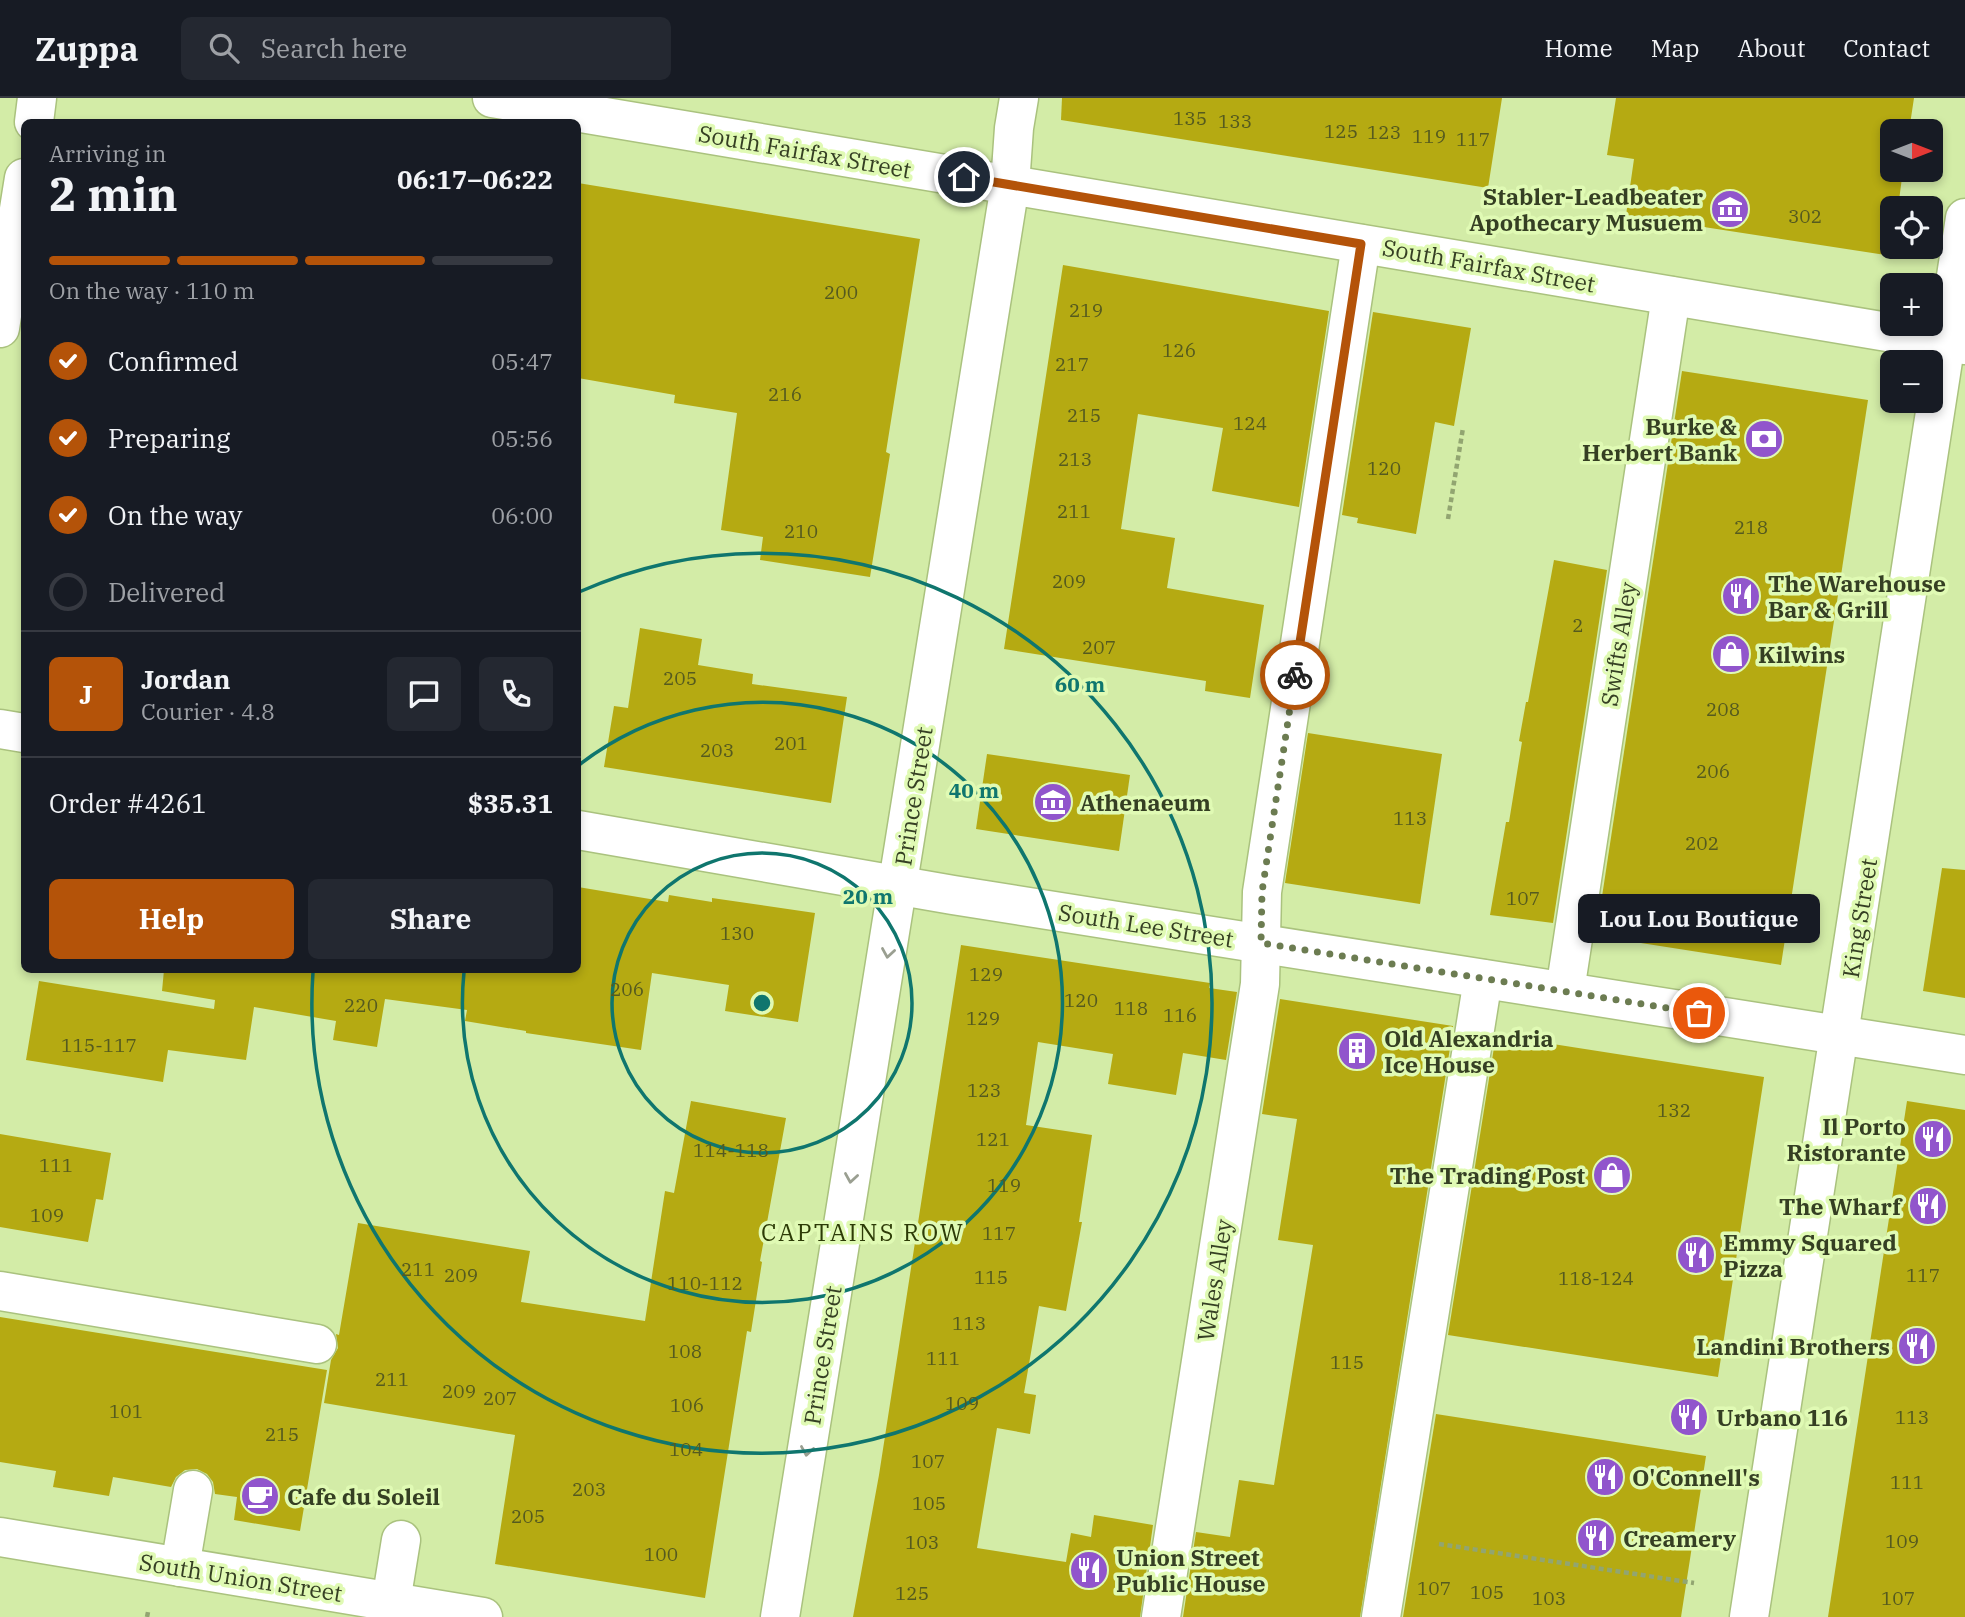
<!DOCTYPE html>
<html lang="en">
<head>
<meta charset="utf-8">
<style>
	:root { --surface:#171b24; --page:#242831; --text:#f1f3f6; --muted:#9ea1a6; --line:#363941; --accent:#b45309 }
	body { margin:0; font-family:"IBM Plex Serif",serif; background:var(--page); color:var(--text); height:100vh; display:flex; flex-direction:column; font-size:26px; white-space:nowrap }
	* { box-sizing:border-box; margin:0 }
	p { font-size:23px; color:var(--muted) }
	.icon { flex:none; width:38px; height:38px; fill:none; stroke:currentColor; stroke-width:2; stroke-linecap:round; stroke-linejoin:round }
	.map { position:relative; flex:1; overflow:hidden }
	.sheet { position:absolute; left:21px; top:21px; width:560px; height:854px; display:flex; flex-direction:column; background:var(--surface); border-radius:10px; box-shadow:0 4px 10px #0003 }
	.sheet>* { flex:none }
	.needle { width:46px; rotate:90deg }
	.tools { position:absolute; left:1880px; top:21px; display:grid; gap:14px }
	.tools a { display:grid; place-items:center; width:63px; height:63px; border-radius:10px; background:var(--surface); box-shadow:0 4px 10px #0003; font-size:35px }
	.pin { position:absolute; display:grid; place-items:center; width:60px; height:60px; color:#fff; margin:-30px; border:4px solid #fff; border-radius:50%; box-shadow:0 2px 7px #0007 }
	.courier { position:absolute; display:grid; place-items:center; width:70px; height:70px; margin:-35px; border:5px solid #b45309; border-radius:50%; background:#fff; color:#222; box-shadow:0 2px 9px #0007 }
	.bubble { position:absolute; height:49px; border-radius:10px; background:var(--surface); box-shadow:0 4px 10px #0003; font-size:23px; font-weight:700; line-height:49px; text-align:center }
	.head em { font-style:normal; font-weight:700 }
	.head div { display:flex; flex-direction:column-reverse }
	.head { display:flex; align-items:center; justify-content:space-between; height:119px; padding:0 28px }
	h1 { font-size:46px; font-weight:700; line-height:52px }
	.bar { display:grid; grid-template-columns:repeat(4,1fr); gap:10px 7px; align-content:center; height:84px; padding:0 28px }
	.bar i { height:9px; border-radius:5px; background:var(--line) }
	.bar .selected { background:var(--accent) }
	.bar p { grid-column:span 4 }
	.line { display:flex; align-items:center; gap:18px; padding:0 28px; border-top:2px solid var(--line) }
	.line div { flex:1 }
	.round { display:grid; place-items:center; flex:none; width:74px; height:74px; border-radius:10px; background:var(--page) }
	ol { padding:0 28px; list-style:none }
	li { display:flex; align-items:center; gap:21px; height:77px }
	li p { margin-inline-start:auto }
	li .icon { padding:7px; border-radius:50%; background:var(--accent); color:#fff; stroke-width:4 }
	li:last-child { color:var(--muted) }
	li i { width:38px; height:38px; border:4px solid var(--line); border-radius:50% }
	.cta { display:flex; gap:14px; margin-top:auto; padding:14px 28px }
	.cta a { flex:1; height:80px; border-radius:10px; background:var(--accent); color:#fff; font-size:28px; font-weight:700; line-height:80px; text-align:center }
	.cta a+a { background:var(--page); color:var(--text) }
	header { display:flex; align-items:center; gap:42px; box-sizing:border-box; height:98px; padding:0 35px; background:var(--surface); border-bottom:2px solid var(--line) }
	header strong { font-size:33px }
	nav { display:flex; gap:38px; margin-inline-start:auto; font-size:24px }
	.search { width:490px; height:63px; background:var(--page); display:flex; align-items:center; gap:18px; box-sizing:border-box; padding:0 24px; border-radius:10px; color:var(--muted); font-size:26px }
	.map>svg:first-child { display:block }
</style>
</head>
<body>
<header>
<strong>Zuppa</strong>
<div class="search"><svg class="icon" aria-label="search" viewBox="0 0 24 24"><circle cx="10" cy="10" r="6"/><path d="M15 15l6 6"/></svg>Search here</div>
<nav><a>Home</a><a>Map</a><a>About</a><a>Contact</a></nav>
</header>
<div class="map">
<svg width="1965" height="1519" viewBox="0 0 1965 1519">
	<rect width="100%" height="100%" fill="#d3eca7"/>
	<g fill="#b5aa12">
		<polygon points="1062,0 1502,0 1488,90 1061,22"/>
		<polygon points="1616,0 1914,0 1909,33 1892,33 1892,72 1903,72 1898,110 1892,110 1892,158 1626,117 1634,61 1607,57"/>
		<polygon points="578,85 920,141 886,354 890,356 870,479 760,462 763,439 721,432 737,315 674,305 675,297 578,280"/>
		<polygon points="1063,167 1329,213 1299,409 1212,393 1223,330 1138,316 1121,431 1175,440 1167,490 1264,507 1250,600 1205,593 1206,583 1004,551"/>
		<polygon points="1373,214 1471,230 1454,328 1435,324 1416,436 1357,425 1358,420 1342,417"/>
		<polygon points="1682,273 1868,302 1781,867 1596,838"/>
		<polygon points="1554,462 1607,472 1553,825 1490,817 1506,724 1509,724 1522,644 1519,643 1526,604 1528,604"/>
		<polygon points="640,530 702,541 698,567 753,576 752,586 847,599 831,705 604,669 614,608 628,610"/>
		<polygon points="1308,635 1442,656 1420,806 1285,785"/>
		<polygon points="987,656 1130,677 1119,753 976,731"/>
		<polygon points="1942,770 1965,772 1965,900 1923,893"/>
		<polygon points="578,789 668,804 669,797 712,804 712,800 815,815 798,924 725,913 729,887 652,875 641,952 526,935 526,933 465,923 467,912 385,901 377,949 333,942 336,923 254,909 246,962 168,952 163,984 26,962 39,883 214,911 215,902 162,893 164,872 578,872"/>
		<polygon points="961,847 1210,885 1209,890 1237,894 1226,962 1183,955 1176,997 1108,986 1113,956 1038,944 1026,1027 1092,1037 1079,1124 1082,1124 1066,1213 1039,1208 1024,1295 1036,1297 1030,1336 997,1330 977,1450 1066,1464 1071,1435 1091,1439 1094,1417 1153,1427 1140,1519 853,1519 879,1377"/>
		<polygon points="1280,901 1453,928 1453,931 1360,1519 1183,1519 1196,1434 1230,1439 1239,1382 1274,1387 1313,1147 1278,1142 1297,1021 1262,1016"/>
		<polygon points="1496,937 1764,979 1718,1279 1448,1237"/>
		<polygon points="691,1003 786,1020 760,1163 762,1164 751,1234 747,1233 705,1500 495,1466 515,1337 324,1305 331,1262 338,1250 336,1236 339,1237 358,1125 530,1153 521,1204 645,1223 665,1093 674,1095"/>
		<polygon points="1907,1003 1965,1012 1965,1519 1828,1519"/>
		<polygon points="0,1036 111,1055 103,1102 96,1101 88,1144 0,1129"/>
		<polygon points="0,1219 327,1272 300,1433 234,1422 237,1399 215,1396 213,1384 207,1376 197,1371 185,1372 176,1379 171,1389 113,1379 109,1398 53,1389 56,1373 0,1364"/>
		<polygon points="1436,1316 1706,1358 1681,1519 1403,1519"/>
	</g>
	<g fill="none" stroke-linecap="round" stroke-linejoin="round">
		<defs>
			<g id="minor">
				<polyline points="492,0 1965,247"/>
				<polyline points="34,24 37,0"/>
				<polyline points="0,230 24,80"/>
				<polyline points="0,631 24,635"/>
				<polyline points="578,732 953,797 1965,957"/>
				<polyline points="1565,893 1671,198"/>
				<polyline points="0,1193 317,1246"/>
				<polyline points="0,1439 483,1519"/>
				<polyline points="180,1469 193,1392"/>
				<polyline points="391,1504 401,1442"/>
				<polyline points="780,1519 1010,87 1014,30 1019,0"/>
				<polyline points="1161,1519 1260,886 1262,794 1361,146"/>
				<polyline points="1381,1519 1483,881"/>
				<polyline points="1749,1519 1965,120"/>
			</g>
		</defs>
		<use href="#minor" stroke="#aac27e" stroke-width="41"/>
		<g stroke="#92a571" stroke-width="4.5" stroke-dasharray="5 3.5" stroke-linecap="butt">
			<polyline points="1448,421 1463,330"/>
			<polyline points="1439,1446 1694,1485"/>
			<polyline points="147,1519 148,1514"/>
		</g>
		<use href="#minor" stroke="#fff" stroke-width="38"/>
	</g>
	<defs><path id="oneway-chevron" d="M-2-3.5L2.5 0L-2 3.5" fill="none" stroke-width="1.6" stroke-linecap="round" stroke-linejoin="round" transform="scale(1.75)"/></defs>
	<g stroke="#9a9f91">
		<use href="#oneway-chevron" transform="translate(888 855) rotate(99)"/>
		<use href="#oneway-chevron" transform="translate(851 1080) rotate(99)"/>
		<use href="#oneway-chevron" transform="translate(807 1353) rotate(99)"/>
	</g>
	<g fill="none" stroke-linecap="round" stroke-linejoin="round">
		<polyline stroke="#6c7c51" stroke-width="7" stroke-dasharray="0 12.6" points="1295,577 1262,794 1261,845 1699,915"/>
		<polyline stroke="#b45309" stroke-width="9" points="964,79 1361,146 1295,577"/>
	</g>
	<g fill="none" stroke="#0f766e" stroke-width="3.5">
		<circle cx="762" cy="905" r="150"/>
		<path d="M579 667A300 300 0 1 1 464 874"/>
		<path d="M579 494A450 450 0 1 1 313 874"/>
	</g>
	<defs>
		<symbol id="museum-disc" viewBox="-11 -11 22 22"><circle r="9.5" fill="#9155cc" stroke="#e0fab4"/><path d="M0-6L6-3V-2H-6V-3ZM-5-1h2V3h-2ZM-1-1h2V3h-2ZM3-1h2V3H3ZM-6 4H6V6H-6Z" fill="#fff"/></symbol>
		<symbol id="bank-disc" viewBox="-11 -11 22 22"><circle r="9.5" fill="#9155cc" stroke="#e0fab4"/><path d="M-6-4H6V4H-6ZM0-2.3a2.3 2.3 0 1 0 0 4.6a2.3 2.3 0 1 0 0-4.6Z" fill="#fff"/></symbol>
		<symbol id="restaurant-disc" viewBox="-11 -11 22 22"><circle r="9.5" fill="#9155cc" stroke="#e0fab4"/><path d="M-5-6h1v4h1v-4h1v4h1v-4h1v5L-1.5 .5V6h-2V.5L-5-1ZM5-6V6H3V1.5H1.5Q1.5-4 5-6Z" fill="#fff"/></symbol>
		<symbol id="shop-disc" viewBox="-11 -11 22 22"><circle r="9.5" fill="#9155cc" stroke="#e0fab4"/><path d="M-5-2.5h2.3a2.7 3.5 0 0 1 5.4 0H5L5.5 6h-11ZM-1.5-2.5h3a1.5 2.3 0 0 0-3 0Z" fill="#fff"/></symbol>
		<symbol id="building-disc" viewBox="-11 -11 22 22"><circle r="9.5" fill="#9155cc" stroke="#e0fab4"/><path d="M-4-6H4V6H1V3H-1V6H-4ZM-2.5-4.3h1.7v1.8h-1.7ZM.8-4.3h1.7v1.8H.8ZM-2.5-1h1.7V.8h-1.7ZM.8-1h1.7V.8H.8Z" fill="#fff"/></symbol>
		<symbol id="cafe-disc" viewBox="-11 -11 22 22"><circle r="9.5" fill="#9155cc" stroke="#e0fab4"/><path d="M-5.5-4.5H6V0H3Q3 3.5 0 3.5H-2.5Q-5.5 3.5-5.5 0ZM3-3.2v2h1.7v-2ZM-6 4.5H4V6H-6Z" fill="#fff"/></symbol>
	</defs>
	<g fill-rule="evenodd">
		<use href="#museum-disc" x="1708" y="89" width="44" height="44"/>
		<use href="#bank-disc" x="1742" y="319" width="44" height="44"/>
		<use href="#restaurant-disc" x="1719" y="476" width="44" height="44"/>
		<use href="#shop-disc" x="1709" y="534" width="44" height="44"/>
		<use href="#museum-disc" x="1031" y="682" width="44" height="44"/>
		<use href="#building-disc" x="1335" y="931" width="44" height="44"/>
		<use href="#restaurant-disc" x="1911" y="1019" width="44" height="44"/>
		<use href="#shop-disc" x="1590" y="1055" width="44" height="44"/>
		<use href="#restaurant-disc" x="1906" y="1086" width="44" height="44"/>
		<use href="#restaurant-disc" x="1674" y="1135" width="44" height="44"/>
		<use href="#restaurant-disc" x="1895" y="1226" width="44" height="44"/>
		<use href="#restaurant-disc" x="1667" y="1297" width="44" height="44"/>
		<use href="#restaurant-disc" x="1583" y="1357" width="44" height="44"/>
		<use href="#cafe-disc" x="238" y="1376" width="44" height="44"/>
		<use href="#restaurant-disc" x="1574" y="1418" width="44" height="44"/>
		<use href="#restaurant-disc" x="1067" y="1450" width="44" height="44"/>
	</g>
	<g text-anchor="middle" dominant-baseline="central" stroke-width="7" stroke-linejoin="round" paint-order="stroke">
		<g font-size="19" fill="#555a1f">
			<text x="1190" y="20">135</text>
			<text x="1235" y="23">133</text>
			<text x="1341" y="33">125</text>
			<text x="1384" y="34">123</text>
			<text x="1429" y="38">119</text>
			<text x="1473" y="41">117</text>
			<text x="1805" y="118">302</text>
			<text x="841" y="194">200</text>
			<text x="1086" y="212">219</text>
			<text x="1179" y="252">126</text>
			<text x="1072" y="266">217</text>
			<text x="785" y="296">216</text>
			<text x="1084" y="317">215</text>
			<text x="1250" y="325">124</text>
			<text x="1075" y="361">213</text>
			<text x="1384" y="370">120</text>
			<text x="1074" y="413">211</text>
			<text x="1751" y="429">218</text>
			<text x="801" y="433">210</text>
			<text x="1069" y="483">209</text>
			<text x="1578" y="527">2</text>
			<text x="1099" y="549">207</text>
			<text x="680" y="580">205</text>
			<text x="1723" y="611">208</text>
			<text x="791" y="645">201</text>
			<text x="717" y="652">203</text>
			<text x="1713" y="673">206</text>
			<text x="1410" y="720">113</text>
			<text x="1702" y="745">202</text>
			<text x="1523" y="800">107</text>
			<text x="737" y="835">130</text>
			<text x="986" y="876">129</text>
			<text x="627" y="891">206</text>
			<text x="1081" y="902">120</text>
			<text x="361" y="907">220</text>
			<text x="1131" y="910">118</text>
			<text x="1180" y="917">116</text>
			<text x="983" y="920">129</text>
			<text x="99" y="947">115-117</text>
			<text x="984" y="992">123</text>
			<text x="1674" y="1012">132</text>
			<text x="993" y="1041">121</text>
			<text x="731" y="1052">114-118</text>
			<text x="56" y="1067">111</text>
			<text x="1004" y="1087">119</text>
			<text x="47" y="1117">109</text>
			<text x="999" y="1135">117</text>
			<text x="418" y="1171">211</text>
			<text x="461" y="1177">209</text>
			<text x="1923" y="1177">117</text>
			<text x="991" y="1179">115</text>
			<text x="1596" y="1180">118-124</text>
			<text x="705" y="1185">110-112</text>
			<text x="969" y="1225">113</text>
			<text x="685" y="1253">108</text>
			<text x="943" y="1260">111</text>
			<text x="1347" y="1264">115</text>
			<text x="392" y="1281">211</text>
			<text x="459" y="1293">209</text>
			<text x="500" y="1300">207</text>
			<text x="962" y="1305">109</text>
			<text x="687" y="1307">106</text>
			<text x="126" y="1313">101</text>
			<text x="1912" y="1319">113</text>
			<text x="282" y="1336">215</text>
			<text x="686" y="1351">104</text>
			<text x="928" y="1363">107</text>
			<text x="1907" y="1384">111</text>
			<text x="589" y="1391">203</text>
			<text x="929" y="1405">105</text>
			<text x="528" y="1418">205</text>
			<text x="1902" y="1443">109</text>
			<text x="922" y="1444">103</text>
			<text x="661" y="1456">100</text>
			<text x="1434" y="1490">107</text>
			<text x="1487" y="1494">105</text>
			<text x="912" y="1495">125</text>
			<text x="1549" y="1500">103</text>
			<text x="1898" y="1500">107</text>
		</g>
		<g font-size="23" fill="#353f23" stroke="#e0fab4">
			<text transform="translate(805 53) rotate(10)">South Fairfax Street</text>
			<text transform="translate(1489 167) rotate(10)">South Fairfax Street</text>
			<text transform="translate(1618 546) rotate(-81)">Swifts Alley</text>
			<text transform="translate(913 698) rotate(-81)">Prince Street</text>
			<text transform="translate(1859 820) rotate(-81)">King Street</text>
			<text transform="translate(1146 827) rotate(9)">South Lee Street</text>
			<text transform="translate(1214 1182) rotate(-81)">Wales Alley</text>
			<text transform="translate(822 1257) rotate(-81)">Prince Street</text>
			<text transform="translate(241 1479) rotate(9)">South Union Street</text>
		</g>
		<g font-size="23" font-weight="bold" fill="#353f23" stroke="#e0fab4" text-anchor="start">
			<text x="1703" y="98" text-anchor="end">Stabler-Leadbeater<tspan x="1703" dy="26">Apothecary Musuem</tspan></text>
			<text x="1737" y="328" text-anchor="end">Burke &amp;<tspan x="1737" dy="26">Herbert Bank</tspan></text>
			<text x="1768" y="485">The Warehouse<tspan x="1768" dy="26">Bar &amp; Grill</tspan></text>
			<text x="1758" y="556">Kilwins</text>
			<text x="1080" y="704">Athenaeum</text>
			<text x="1384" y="940">Old Alexandria<tspan x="1384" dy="26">Ice House</tspan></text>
			<text x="1906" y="1028" text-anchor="end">Il Porto<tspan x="1906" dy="26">Ristorante</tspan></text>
			<text x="1585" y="1077" text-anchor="end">The Trading Post</text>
			<text x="1901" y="1108" text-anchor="end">The Wharf</text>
			<text x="1723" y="1144">Emmy Squared<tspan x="1723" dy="26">Pizza</tspan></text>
			<text x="1890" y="1248" text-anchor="end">Landini Brothers</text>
			<text x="1716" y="1319">Urbano 116</text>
			<text x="1632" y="1379">O'Connell's</text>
			<text x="287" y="1398">Cafe du Soleil</text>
			<text x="1623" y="1440">Creamery</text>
			<text x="1116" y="1459">Union Street<tspan x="1116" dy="26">Public House</tspan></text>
		</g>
		<g font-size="24" letter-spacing="2" fill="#2d3b07" stroke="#e0fab4">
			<text x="863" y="1134">CAPTAINS ROW</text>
		</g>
	</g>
	<circle cx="762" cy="905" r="10" fill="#0f766e" stroke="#e0fab4" stroke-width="3.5"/>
	<g font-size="21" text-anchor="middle" font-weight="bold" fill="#0f766e" stroke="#e0fab4" stroke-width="7" stroke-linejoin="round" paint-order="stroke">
		<text x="1080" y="594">60 m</text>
		<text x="974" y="700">40 m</text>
		<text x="868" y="806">20 m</text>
	</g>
</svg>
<div class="tools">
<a><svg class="needle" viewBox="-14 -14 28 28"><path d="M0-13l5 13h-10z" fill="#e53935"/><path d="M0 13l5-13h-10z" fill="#9ea1a6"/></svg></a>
<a><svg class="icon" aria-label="locate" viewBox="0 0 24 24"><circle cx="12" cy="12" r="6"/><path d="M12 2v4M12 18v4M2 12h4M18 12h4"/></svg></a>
<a>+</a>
<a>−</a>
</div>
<div class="pin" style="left:1699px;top:915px;background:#ea580c"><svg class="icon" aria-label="bag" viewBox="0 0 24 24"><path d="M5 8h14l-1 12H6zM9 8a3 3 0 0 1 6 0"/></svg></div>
<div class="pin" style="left:964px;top:79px;background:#1f2937"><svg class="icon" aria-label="home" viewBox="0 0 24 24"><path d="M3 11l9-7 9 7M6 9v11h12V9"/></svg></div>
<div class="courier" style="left:1295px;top:577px"><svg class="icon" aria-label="bike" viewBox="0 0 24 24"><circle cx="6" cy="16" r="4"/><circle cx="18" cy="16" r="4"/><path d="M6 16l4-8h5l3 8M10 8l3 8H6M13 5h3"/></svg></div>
<div class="bubble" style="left:1578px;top:796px;width:242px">Lou Lou Boutique</div>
<section class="sheet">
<div class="head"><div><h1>2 min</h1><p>Arriving in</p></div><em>06:17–06:22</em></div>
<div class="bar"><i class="selected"></i><i class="selected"></i><i class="selected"></i><i></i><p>On the way · 110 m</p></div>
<ol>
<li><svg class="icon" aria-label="check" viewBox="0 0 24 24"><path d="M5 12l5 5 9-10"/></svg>Confirmed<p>05:47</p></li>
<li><svg class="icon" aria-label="check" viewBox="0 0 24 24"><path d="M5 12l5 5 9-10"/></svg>Preparing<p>05:56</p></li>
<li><svg class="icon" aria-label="check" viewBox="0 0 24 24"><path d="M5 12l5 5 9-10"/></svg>On the way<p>06:00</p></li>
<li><i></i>Delivered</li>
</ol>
<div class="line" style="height:126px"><b class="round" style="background:var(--accent);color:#fff">J</b><div><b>Jordan</b><p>Courier · 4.8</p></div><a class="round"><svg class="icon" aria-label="chat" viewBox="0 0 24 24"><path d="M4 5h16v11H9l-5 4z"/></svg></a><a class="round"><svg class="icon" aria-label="phone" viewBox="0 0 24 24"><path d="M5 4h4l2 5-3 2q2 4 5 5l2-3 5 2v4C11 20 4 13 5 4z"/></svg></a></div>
<div class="line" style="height:91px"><div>Order #4261</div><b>$35.31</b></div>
<div class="cta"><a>Help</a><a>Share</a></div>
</section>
</div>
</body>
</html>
